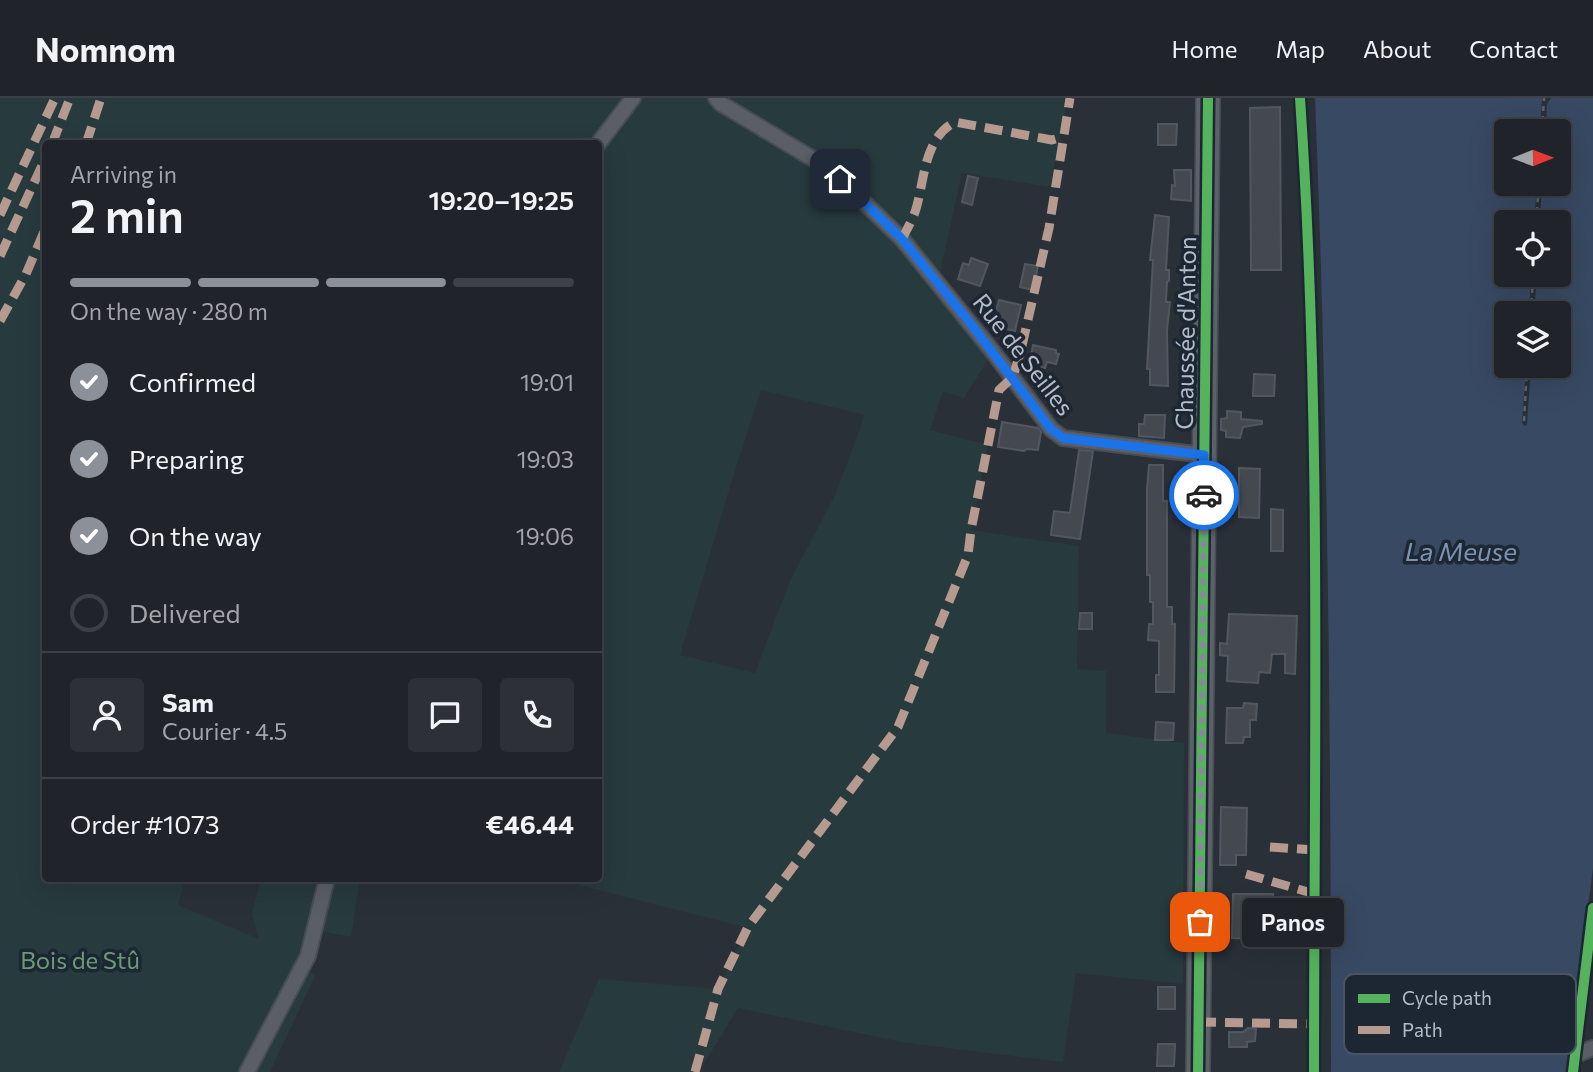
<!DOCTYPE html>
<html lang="en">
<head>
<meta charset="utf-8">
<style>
	:root { --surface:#20242a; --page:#2d3036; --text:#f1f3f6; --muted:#a2a4a8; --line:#3d4147; --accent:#8c9099 }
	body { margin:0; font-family:Commissioner,sans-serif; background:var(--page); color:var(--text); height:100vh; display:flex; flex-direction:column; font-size:26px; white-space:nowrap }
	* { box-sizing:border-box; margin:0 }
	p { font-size:23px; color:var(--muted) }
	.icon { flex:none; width:38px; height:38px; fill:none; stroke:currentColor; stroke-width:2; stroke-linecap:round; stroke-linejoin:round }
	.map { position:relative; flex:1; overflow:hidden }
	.drawer { position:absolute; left:42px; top:42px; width:560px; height:742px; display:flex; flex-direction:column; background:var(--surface); border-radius:7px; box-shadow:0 7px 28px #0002,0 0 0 2px var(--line) }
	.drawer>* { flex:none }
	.needle { width:46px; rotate:89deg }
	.controls { position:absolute; left:1494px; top:21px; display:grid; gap:14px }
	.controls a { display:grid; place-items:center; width:77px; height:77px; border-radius:7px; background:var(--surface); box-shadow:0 7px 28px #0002,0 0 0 2px var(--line); font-size:35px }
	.pin { position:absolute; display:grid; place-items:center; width:60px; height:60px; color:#fff; margin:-30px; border-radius:14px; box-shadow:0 4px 10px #0006 }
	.courier { position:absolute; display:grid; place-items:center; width:70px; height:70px; margin:-35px; border:5px solid #1a73e8; border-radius:50%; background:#fff; color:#222; box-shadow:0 2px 9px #0007 }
	.bubble { position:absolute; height:49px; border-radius:7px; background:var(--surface); box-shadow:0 7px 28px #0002,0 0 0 2px var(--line); font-size:23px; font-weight:600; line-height:49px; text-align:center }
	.summary em { font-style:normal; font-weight:600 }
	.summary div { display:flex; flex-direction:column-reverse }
	.summary { display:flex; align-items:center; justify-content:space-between; height:119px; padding:0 28px }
	h1 { font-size:46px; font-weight:600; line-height:52px }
	.bar { display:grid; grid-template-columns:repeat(4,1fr); gap:10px 7px; align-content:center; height:84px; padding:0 28px }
	.bar i { height:9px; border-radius:5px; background:var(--line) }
	.bar .on { background:var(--accent) }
	.bar p { grid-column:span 4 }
	.line { display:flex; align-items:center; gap:18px; padding:0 28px; border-top:2px solid var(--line) }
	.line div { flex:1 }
	.round { display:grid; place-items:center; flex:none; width:74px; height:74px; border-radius:7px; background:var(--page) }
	ol { padding:0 28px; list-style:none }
	li { display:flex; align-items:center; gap:21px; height:77px }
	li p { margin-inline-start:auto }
	li .icon { padding:7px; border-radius:50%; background:var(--accent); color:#fff; stroke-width:4 }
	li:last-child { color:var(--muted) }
	li i { width:38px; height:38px; border:4px solid var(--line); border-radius:50% }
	header { display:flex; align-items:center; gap:42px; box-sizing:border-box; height:98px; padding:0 35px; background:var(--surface); border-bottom:2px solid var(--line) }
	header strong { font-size:33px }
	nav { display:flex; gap:38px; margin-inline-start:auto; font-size:24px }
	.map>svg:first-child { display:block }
</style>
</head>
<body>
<header>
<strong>Nomnom</strong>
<nav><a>Home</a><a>Map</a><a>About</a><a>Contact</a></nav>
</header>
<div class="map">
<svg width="1593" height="974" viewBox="0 0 1593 974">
	<rect width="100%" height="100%" fill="#2a3038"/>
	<g fill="#273a3e" fill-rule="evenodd">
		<path d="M0 0H709L828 79 926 175 991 257 964 300 943 293 930 332 988 347 971 432 1079 448 1077 571 1106 573V635L1184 645 1183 886 1076 875 1063 964 907 945 738 910 699 974H559L599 881 718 891 748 830 555 781 598 780V46H46V780L185 781 178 807 259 841 252 816 261 781H360L351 839 315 832 303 867 315 878 270 974H0ZM761 292 865 317 836 395 790 483 755 575 680 557 731 385Z"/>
		<polygon points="725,0 1068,0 1050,89 962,75 939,179 900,131"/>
	</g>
	<path fill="#384963" d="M1315 0H1542L1540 33H1507V86H1537L1534 124H1507V177H1531L1529 215H1507V268H1526L1522 325 1525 328 1527 326 1531 268H1559V215H1534L1537 177H1559V124H1540L1542 86H1559V33H1546L1547 6 1551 0H1593V770L1567 974H1331C1331 649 1328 325 1315 0Z"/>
	<g fill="#444950" stroke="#52575f" stroke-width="2">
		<polygon points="1280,9 1281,172 1251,172 1250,10"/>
		<polygon points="1158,26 1177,26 1176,47 1158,47"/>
		<polygon points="1174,72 1191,72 1191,103 1171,101 1172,87 1175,88"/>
		<polygon points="968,78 978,80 972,107 962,104"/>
		<polygon points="1155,117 1169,119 1166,172 1169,172 1169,183 1167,184 1166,204 1170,204 1167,233 1168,288 1150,287 1150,271 1147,271 1153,162 1150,162"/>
		<polygon points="971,160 988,166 980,188 958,181 963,165 969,167"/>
		<polygon points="1025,166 1038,168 1033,192 1020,189"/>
		<polygon points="999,202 1021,207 1015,233 992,228"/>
		<polygon points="1033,247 1056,252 1056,255 1059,256 1056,266 1047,264 1045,270 1029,267"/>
		<polygon points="1254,276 1275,277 1274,298 1253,298"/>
		<polygon points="1227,313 1241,314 1241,321 1262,323 1262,326 1243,329 1240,340 1226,339 1226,333 1221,332 1221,321 1227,320"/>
		<polygon points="1145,317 1165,317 1164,340 1139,338 1139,326 1144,326"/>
		<polygon points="1002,324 1038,330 1041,334 1038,352 1027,351 1024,353 998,349"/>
		<polygon points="1079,352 1093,353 1080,441 1051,437 1054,413 1070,415"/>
		<polygon points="1149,367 1163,367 1163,403 1167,403 1167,509 1172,509 1172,526 1175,526 1174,594 1156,594 1156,577 1159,577 1159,543 1148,542 1149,526 1153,526 1153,504 1150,504 1150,477 1147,477 1147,391"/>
		<polygon points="1239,370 1260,371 1259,420 1239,419"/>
		<polygon points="1271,411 1283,412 1283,453 1271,453"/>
		<polygon points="1080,515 1092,515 1092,531 1079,531"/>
		<polygon points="1229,516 1297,518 1295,576 1285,575 1285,556 1272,556 1270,575 1259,574 1258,585 1227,583 1228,558 1220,557 1220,545 1227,546"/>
		<polygon points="1244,605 1257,606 1256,622 1250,622 1250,639 1244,639 1243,645 1226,645 1227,610 1243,610"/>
		<polygon points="1156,624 1174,625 1173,642 1155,642"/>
		<polygon points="1221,709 1247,710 1246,757 1236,757 1236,767 1220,767"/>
		<polygon points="1233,796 1273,796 1273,837 1259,837 1259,841 1232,840"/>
		<rect x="1158" y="889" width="17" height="22"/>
		<polygon points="1248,930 1256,931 1255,943 1247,944 1247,949 1229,949 1229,934 1243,934"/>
		<polygon points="1158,946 1175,946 1174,968 1157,968"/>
	</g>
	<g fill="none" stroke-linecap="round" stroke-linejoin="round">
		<defs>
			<path id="service" d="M1300 0C1322 324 1314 650 1314 974"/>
			<g id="minor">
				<polyline points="716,0 720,5 818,64 840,81 902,141 993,254 1051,331 1063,340 1204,357"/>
				<polyline points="598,46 633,0"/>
				<polyline points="1575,957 1593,950"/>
				<polyline points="247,974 308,858 327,780"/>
			</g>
			<polyline id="primary" points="1198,974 1208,0"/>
		</defs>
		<use href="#service" stroke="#484c53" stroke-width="10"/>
		<use href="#minor" stroke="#484c53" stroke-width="18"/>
		<use href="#primary" stroke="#484c55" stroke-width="26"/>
		<g stroke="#5d636a" stroke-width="2.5" stroke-dasharray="5 5" stroke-linecap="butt">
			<polyline points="1542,33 1544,0"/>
			<polyline points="1536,124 1539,86"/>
			<polyline points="1531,215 1533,177"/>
			<polyline points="1524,323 1527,268"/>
			<polyline points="1289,848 1304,848"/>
		</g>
		<use href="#service" stroke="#5a5e66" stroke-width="7"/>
		<use href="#minor" stroke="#5a5e66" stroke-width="14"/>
		<use href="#primary" stroke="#5c6168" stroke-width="23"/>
		<g stroke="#b69a8f" stroke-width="9" stroke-dasharray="18 9" stroke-linecap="butt">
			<polyline points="52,46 70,0"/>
			<polyline points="86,46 101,0"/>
			<polyline points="0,117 55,0"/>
			<path d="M902 141C907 131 913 121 916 111 925 80 924 40 955 24L1052 42 1062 39"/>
			<polyline points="0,158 46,59"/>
			<polyline points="0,223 26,176 46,129"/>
			<polyline points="1270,749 1315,752"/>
			<polyline points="1246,776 1315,796"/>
			<polyline points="1198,924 1314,926"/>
			<polyline points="695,974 718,891 748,829 898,629 968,457 971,432 999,292 1013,279 1021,252 1049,130 1070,0"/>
		</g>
		<defs>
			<g id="cycleway">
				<path d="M1300 0C1322 324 1314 650 1314 974"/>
				<polyline points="1198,974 1208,0"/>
				<polyline points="1573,974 1593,810"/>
			</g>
		</defs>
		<use href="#cycleway" stroke="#1d2633" stroke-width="15"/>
		<use href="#cycleway" stroke="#56b35d" stroke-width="10"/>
	</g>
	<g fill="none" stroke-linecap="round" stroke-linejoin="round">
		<polyline stroke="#848b96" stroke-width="7" stroke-dasharray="0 12.6" points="1200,824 1204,397"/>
		<polyline stroke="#1a73e8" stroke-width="9" points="840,81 902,141 967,221 1051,331 1063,340 1204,357 1204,397"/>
	</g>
	<g text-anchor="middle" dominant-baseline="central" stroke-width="7" stroke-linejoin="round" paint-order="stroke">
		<g font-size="24" fill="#b4bcc9" stroke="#1d2633">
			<text transform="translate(1185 235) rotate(-89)">Chaussée d'Anton</text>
			<text transform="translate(1024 256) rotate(52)">Rue de Seilles</text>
		</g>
		<g font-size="24" fill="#6b9a76" stroke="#1d2633">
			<text x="80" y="861">Bois de Stû</text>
		</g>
		<g font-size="26" font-style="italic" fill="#7c92b1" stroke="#1d2633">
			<text x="1461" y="452">La Meuse</text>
		</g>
	</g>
	<rect x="1344" y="876" width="232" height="80" rx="10" fill="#1d2633" stroke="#4a5360" stroke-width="2"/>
	<rect x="1358" y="896" width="32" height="9" fill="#56b35d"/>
	<rect x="1358" y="928" width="32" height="8" fill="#b69a8f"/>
	<g font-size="19" fill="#b4bcc9">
		<text x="1402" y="907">Cycle path</text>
		<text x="1402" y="939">Path</text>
	</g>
</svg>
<div class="controls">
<a><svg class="needle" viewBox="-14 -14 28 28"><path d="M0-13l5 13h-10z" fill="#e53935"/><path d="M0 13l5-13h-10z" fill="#a2a4a8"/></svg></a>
<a><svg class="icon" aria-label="locate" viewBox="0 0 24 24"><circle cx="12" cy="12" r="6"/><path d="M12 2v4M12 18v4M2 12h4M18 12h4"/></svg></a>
<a><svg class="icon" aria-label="layers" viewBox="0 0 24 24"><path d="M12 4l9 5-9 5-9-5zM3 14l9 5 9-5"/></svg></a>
</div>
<div class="pin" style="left:1200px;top:824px;background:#ea580c"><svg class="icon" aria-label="bag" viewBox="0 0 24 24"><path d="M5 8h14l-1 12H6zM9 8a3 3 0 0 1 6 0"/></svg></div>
<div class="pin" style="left:840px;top:81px;background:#1f2937"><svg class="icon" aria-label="home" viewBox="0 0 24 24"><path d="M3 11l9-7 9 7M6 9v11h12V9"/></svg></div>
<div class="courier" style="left:1204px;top:397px"><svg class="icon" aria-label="car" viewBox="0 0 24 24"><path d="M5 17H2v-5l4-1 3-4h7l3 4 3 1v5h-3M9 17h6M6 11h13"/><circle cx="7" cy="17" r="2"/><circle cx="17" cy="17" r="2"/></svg></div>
<div class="bubble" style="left:1242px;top:800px;width:102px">Panos</div>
<section class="drawer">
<div class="summary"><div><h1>2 min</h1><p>Arriving in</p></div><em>19:20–19:25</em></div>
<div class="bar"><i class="on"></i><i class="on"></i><i class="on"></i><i></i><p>On the way · 280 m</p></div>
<ol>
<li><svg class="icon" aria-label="check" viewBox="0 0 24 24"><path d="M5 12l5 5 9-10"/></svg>Confirmed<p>19:01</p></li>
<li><svg class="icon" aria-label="check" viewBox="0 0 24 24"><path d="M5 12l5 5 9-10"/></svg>Preparing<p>19:03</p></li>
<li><svg class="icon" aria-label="check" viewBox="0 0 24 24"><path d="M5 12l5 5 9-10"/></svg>On the way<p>19:06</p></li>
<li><i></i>Delivered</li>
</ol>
<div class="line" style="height:126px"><a class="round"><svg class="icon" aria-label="person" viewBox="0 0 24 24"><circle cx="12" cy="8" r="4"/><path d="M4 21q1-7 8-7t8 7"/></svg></a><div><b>Sam</b><p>Courier · 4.5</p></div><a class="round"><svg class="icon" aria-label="chat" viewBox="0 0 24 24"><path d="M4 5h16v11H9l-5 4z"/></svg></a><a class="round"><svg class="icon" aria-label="phone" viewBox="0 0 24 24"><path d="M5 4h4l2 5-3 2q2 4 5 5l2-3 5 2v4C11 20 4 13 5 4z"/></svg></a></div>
<div class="line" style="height:91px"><div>Order #1073</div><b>€46.44</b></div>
</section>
</div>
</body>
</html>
